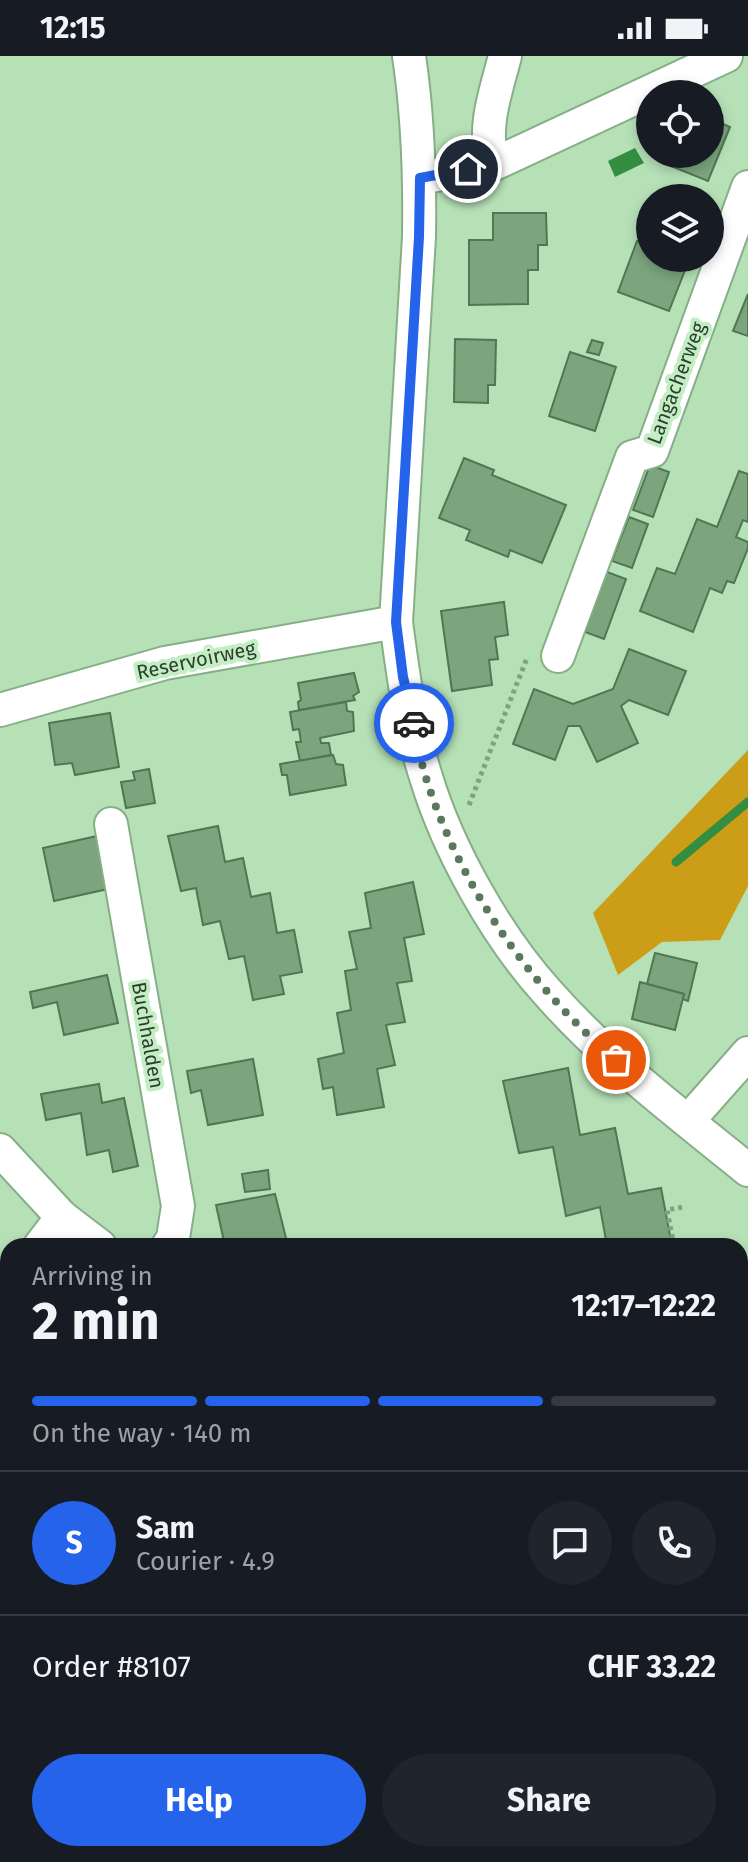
<!DOCTYPE html>
<html lang="en">
<head>
<meta charset="utf-8">
<style>
	:root { --surface:#171b24; --page:#20242c; --text:#f1f3f6; --muted:#9ea1a6; --line:#363941; --accent:#2563eb }
	body { margin:0; font-family:"Fira Sans",sans-serif; background:var(--page); color:var(--text); height:100vh; display:flex; flex-direction:column; font-size:30px; white-space:nowrap }
	* { box-sizing:border-box; margin:0 }
	p { font-size:26px; color:var(--muted) }
	.icon { flex:none; width:44px; height:44px; fill:none; stroke:currentColor; stroke-width:2; stroke-linecap:round; stroke-linejoin:round }
	.map { position:relative; flex:1; overflow:hidden }
	.sheet { position:absolute; left:0px; top:1182px; width:748px; height:624px; display:flex; flex-direction:column; background:var(--surface); border-radius:24px 24px 0 0; box-shadow:0 4px 12px #0003 }
	.sheet>* { flex:none }
	.tools { position:absolute; left:636px; top:24px; display:grid; gap:16px }
	.tools a { display:grid; place-items:center; width:88px; height:88px; border-radius:50%; background:var(--surface); box-shadow:0 4px 12px #0003; font-size:40px }
	.pin { position:absolute; display:grid; place-items:center; width:68px; height:68px; color:#fff; margin:-34px; border:4px solid #fff; border-radius:50%; box-shadow:0 2px 8px #0007 }
	.courier { position:absolute; display:grid; place-items:center; width:80px; height:80px; margin:-40px; border:6px solid #2563eb; border-radius:50%; background:#fff; color:#222; box-shadow:0 2px 10px #0007 }
	.headline em { font-style:normal; font-weight:700 }
	.headline div { display:flex; flex-direction:column-reverse }
	.headline { display:flex; align-items:center; justify-content:space-between; height:136px; padding:0 32px }
	h1 { font-size:52px; font-weight:700; line-height:60px }
	.bar { display:grid; grid-template-columns:repeat(4,1fr); gap:12px 8px; align-content:center; height:96px; padding:0 32px }
	.bar i { height:10px; border-radius:6px; background:var(--line) }
	.bar .selected { background:var(--accent) }
	.bar p { grid-column:span 4 }
	.line { display:flex; align-items:center; gap:20px; padding:0 32px; border-top:2px solid var(--line) }
	.line div { flex:1 }
	.round { display:grid; place-items:center; flex:none; width:84px; height:84px; border-radius:42px; background:var(--page) }
	.cta { display:flex; gap:16px; margin-top:auto; padding:16px 32px }
	.cta a { flex:1; height:92px; border-radius:48px; background:var(--accent); color:#fff; font-size:32px; font-weight:700; line-height:92px; text-align:center }
	.cta a+a { background:var(--page); color:var(--text) }
	.status { display:flex; justify-content:space-between; align-items:center; height:56px; padding:0 40px; background:var(--surface); direction:ltr }
	.status svg { height:22px; fill:currentColor }
	.map>svg:first-child { display:block }
</style>
</head>
<body>
<div class="status"><b>12:15</b><svg viewBox="0 0 49 12"><path d="M0 12V9h3v3zM5 12V6h3v6zM10 12V3h3v9zM15 12V0h3v12zM26 1h20v11H26zM47 4h2v5h-2z"/></svg></div>
<div class="map">
<svg width="748" height="1806" viewBox="0 0 748 1806">
	<rect width="100%" height="100%" fill="#b6e1b7"/>
	<polygon fill="#cc9d17" points="748,694 748,830 720,884 662,886 618,919 593,857"/>
	<polygon fill="#348e41" points="635,92 644,107 615,121 608,105"/>
	<g fill="none" stroke-linecap="round" stroke-linejoin="round">
		<g stroke="#348e41" stroke-width="9">
			<polyline points="676,806 748,746"/>
			<polyline points="6,1621 8,1618"/>
		</g>
	</g>
	<g fill="#7ca57e" stroke="#507753" stroke-width="2">
		<polygon points="710,62 730,71 708,125 658,105 661,98 710,98"/>
		<polygon points="493,157 546,157 547,189 538,189 538,214 528,214 528,248 469,249 469,184 493,184"/>
		<polygon points="637,185 650,190 650,202 689,204 669,255 618,236"/>
		<polygon points="748,238 748,280 733,275"/>
		<polygon points="455,283 496,284 495,329 488,329 488,347 454,346"/>
		<polygon points="592,284 603,287 599,299 587,296"/>
		<polygon points="570,296 616,311 595,375 549,360"/>
		<polygon points="464,402 494,414 492,419 566,449 542,507 510,494 508,501 466,484 470,474 439,462"/>
		<polygon points="650,409 669,416 653,461 633,454"/>
		<polygon points="739,415 748,418 748,466 743,464 736,481 748,486 748,492 734,527 727,525 722,537 710,532 693,576 640,555 657,512 675,518 697,463 717,471"/>
		<polygon points="629,461 648,468 632,512 612,505"/>
		<polygon points="607,516 626,523 604,583 585,576"/>
		<polygon points="504,546 508,579 495,581 498,603 489,604 492,629 452,635 441,555"/>
		<polygon points="629,593 686,615 668,659 629,644 621,650 638,687 597,706 580,670 568,670 555,704 513,688 534,633 573,648 613,633"/>
		<polygon points="354,617 359,636 353,640 355,644 299,654 298,646 301,644 298,627"/>
		<polygon points="346,646 347,655 353,656 354,675 320,682 321,687 329,687 331,699 300,705 296,686 301,686 299,673 293,674 290,656"/>
		<polygon points="110,657 119,711 75,719 72,707 55,709 49,667"/>
		<polygon points="333,699 336,708 343,709 346,729 290,739 287,719 282,719 280,708"/>
		<polygon points="149,713 155,747 126,752 121,726 135,724 133,716"/>
		<polygon points="218,770 225,806 243,802 251,841 270,837 277,877 294,874 302,916 280,920 284,938 253,944 244,900 229,903 220,865 203,869 196,832 181,835 168,780"/>
		<polygon points="97,780 108,833 54,845 43,792"/>
		<polygon points="413,826 424,878 404,882 412,925 397,927 405,966 386,969 395,1009 377,1013 384,1051 337,1059 333,1031 323,1033 318,1003 344,997 337,957 351,954 345,915 357,913 349,876 371,872 365,837"/>
		<polygon points="655,897 697,907 688,945 682,943 684,938 647,928"/>
		<polygon points="107,919 118,967 64,979 57,946 33,952 30,936"/>
		<polygon points="640,926 684,938 675,974 632,963"/>
		<polygon points="253,1003 263,1059 208,1069 201,1034 191,1037 187,1015"/>
		<polygon points="568,1012 580,1079 615,1072 628,1138 661,1132 672,1190 607,1190 600,1151 566,1160 553,1091 519,1097 503,1025"/>
		<polygon points="99,1028 102,1047 124,1042 138,1110 113,1116 109,1094 87,1099 81,1057 46,1064 41,1038"/>
		<polygon points="268,1114 270,1133 245,1136 242,1118"/>
		<polygon points="275,1138 288,1190 225,1190 216,1149"/>
		<polygon points="747,1249 748,1249 748,1306 742,1307 740,1257 748,1255"/>
		<polygon points="0,1379 8,1400 8,1411 0,1414"/>
		<polygon points="8,1487 8,1548 0,1551 0,1490"/>
		<polygon points="275,1798 364,1798 365,1806 276,1806"/>
		<polygon points="457,1798 515,1798 517,1805 458,1806"/>
	</g>
	<g fill="none" stroke-linecap="round" stroke-linejoin="round">
		<defs>
			<g id="minor">
				<path d="M409 0C418 60 420 120 419 181L396 566C403 618 410 672 426 721 448 794 497 881 548 937 607 1004 679 1058 748 1114"/>
				<path d="M492 109C483 68 495 39 505 0"/>
				<polyline points="420,122 492,109 726,0"/>
				<polyline points="558,600 632,401 652,395 748,131"/>
				<polyline points="0,654 165,607 396,566"/>
				<polyline points="111,768 178,1150 173,1182 168,1190"/>
				<polyline points="688,1065 748,997"/>
				<polyline points="0,1094 62,1161 100,1190"/>
				<polyline points="40,1190 62,1161"/>
				<polyline points="740,1463 748,1457"/>
				<polyline points="402,1798 403,1806"/>
				<polyline points="575,1806 575,1798"/>
			</g>
		</defs>
		<use href="#minor" stroke="#86af88" stroke-width="36"/>
		<g stroke="#80a281" stroke-width="5" stroke-dasharray="4 4" stroke-linecap="butt">
			<polyline points="469,749 527,602"/>
			<polyline points="485,1185 486,1190"/>
			<polyline points="674,1190 667,1154 683,1151"/>
			<polyline points="0,1607 8,1603"/>
		</g>
		<use href="#minor" stroke="#fff" stroke-width="32"/>
	</g>
	<g fill="none" stroke-linecap="round" stroke-linejoin="round">
		<path stroke="#5c775d" stroke-width="8" stroke-dasharray="0 14.4" d="M414 667C418 685 420 704 426 722 460 830 530 931 616 1004"/>
		<polyline stroke="#2563eb" stroke-width="10" points="414,667 403,621 396,566 419,181 420,122 468,113"/>
	</g>
	<g text-anchor="middle" dominant-baseline="central" stroke-width="8" stroke-linejoin="round" paint-order="stroke">
		<g font-size="20" fill="#2c3e2d" stroke="#c3eec4">
			<text transform="translate(676 327) rotate(-69)">Langacherweg</text>
			<text transform="translate(196 604) rotate(-12)">Reservoirweg</text>
			<text transform="translate(148 979) rotate(80)">Buchhalden</text>
		</g>
	</g>
</svg>
<div class="tools">
<a><svg class="icon" aria-label="locate" viewBox="0 0 24 24"><circle cx="12" cy="12" r="6"/><path d="M12 2v4M12 18v4M2 12h4M18 12h4"/></svg></a>
<a><svg class="icon" aria-label="layers" viewBox="0 0 24 24"><path d="M12 4l9 5-9 5-9-5zM3 14l9 5 9-5"/></svg></a>
</div>
<div class="pin" style="left:616px;top:1004px;background:#ea580c"><svg class="icon" aria-label="bag" viewBox="0 0 24 24"><path d="M5 8h14l-1 12H6zM9 8a3 3 0 0 1 6 0"/></svg></div>
<div class="pin" style="left:468px;top:113px;background:#1f2937"><svg class="icon" aria-label="home" viewBox="0 0 24 24"><path d="M3 11l9-7 9 7M6 9v11h12V9"/></svg></div>
<div class="courier" style="left:414px;top:667px"><svg class="icon" aria-label="car" viewBox="0 0 24 24"><path d="M5 17H2v-5l4-1 3-4h7l3 4 3 1v5h-3M9 17h6M6 11h13"/><circle cx="7" cy="17" r="2"/><circle cx="17" cy="17" r="2"/></svg></div>
<section class="sheet">
<div class="headline"><div><h1>2 min</h1><p>Arriving in</p></div><em>12:17–12:22</em></div>
<div class="bar"><i class="selected"></i><i class="selected"></i><i class="selected"></i><i></i><p>On the way · 140 m</p></div>
<div class="line" style="height:144px"><b class="round" style="background:var(--accent);color:#fff">S</b><div><b>Sam</b><p>Courier · 4.9</p></div><a class="round"><svg class="icon" aria-label="chat" viewBox="0 0 24 24"><path d="M4 5h16v11H9l-5 4z"/></svg></a><a class="round"><svg class="icon" aria-label="phone" viewBox="0 0 24 24"><path d="M5 4h4l2 5-3 2q2 4 5 5l2-3 5 2v4C11 20 4 13 5 4z"/></svg></a></div>
<div class="line" style="height:104px"><div>Order #8107</div><b>CHF 33.22</b></div>
<div class="cta"><a>Help</a><a>Share</a></div>
</section>
</div>
</body>
</html>
